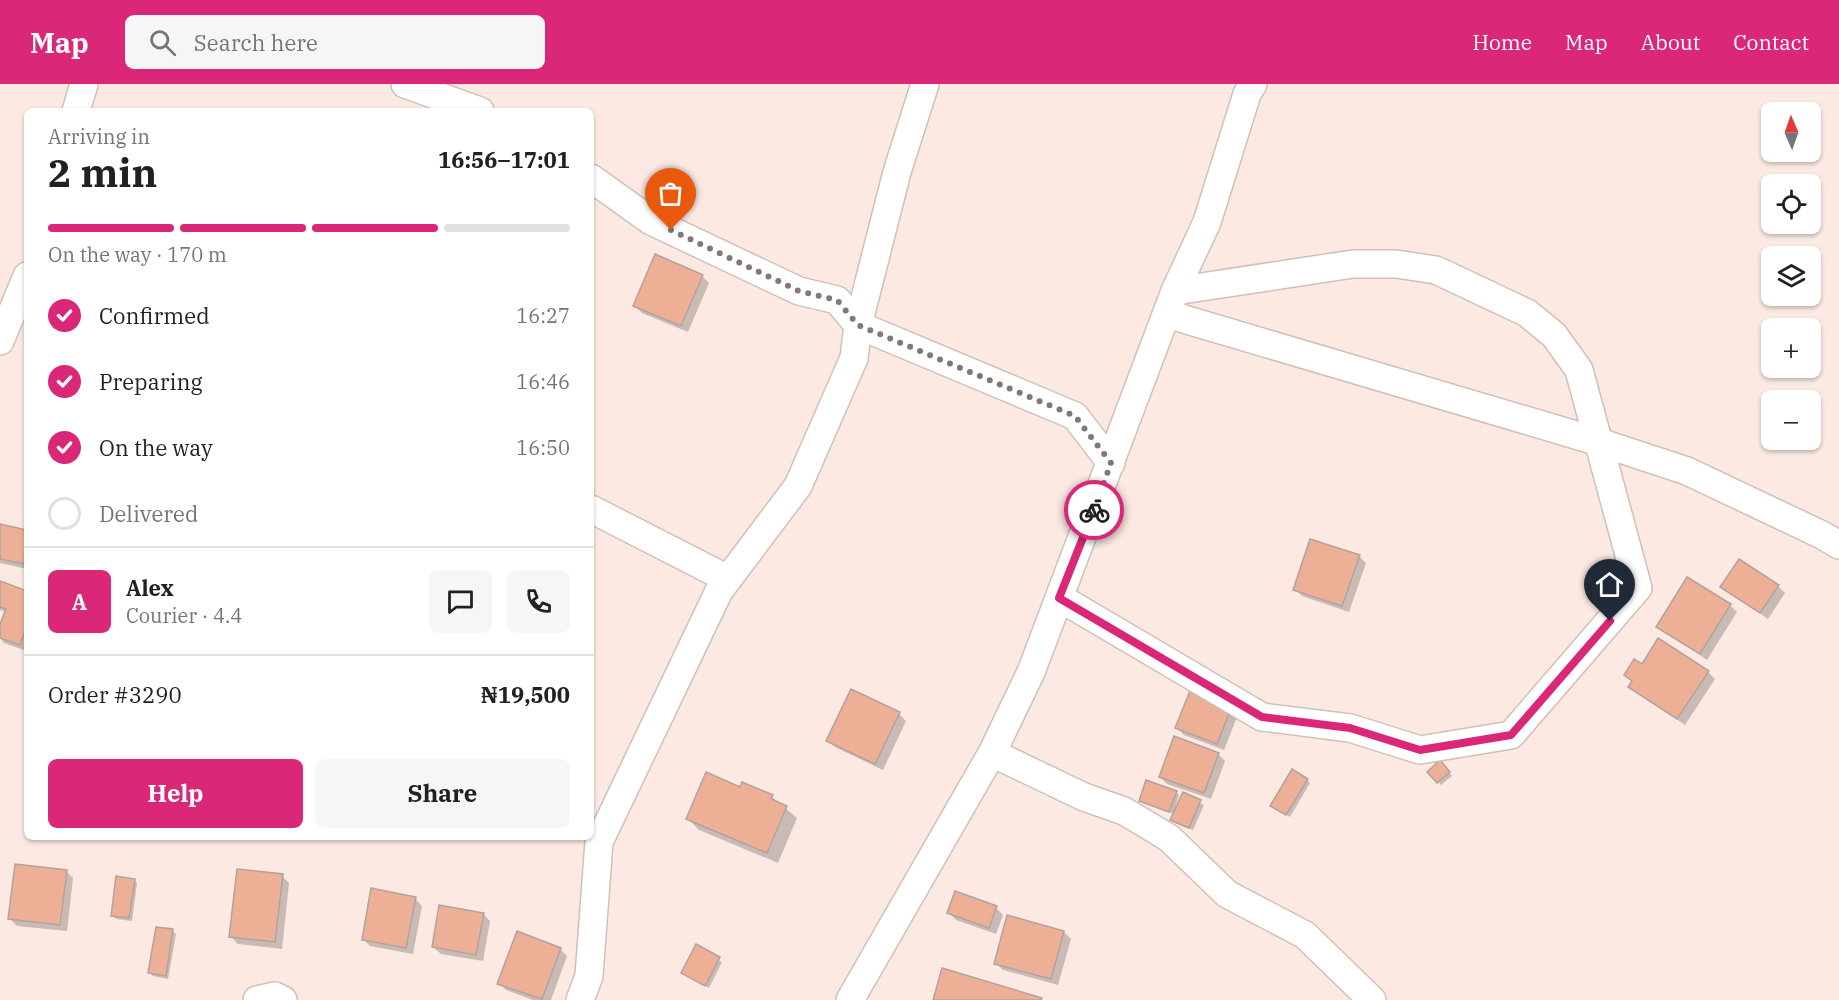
<!DOCTYPE html>
<html lang="en">
<head>
<meta charset="utf-8">
<style>
	:root { --surface:#fff; --page:#f6f6f6; --text:#202124; --muted:#757577; --line:#e0e0e0; --accent:#db2777 }
	body { margin:0; font-family:"IBM Plex Serif",serif; background:var(--page); color:var(--text); height:100vh; display:flex; flex-direction:column; font-size:22px; white-space:nowrap }
	* { box-sizing:border-box; margin:0 }
	p { font-size:20px; color:var(--muted) }
	.icon { flex:none; width:33px; height:33px; fill:none; stroke:currentColor; stroke-width:2; stroke-linecap:round; stroke-linejoin:round }
	.map { position:relative; flex:1; overflow:hidden }
	.details { position:absolute; left:24px; top:24px; width:570px; height:732px; display:flex; flex-direction:column; background:var(--surface); border-radius:9px; box-shadow:0 2px 4px #0004 }
	.details>* { flex:none }
	.needle { width:39px; rotate:358deg }
	.fabs { position:absolute; left:1761px; top:18px; display:grid; gap:12px }
	.fabs a { display:grid; place-items:center; width:60px; height:60px; border-radius:9px; background:var(--surface); box-shadow:0 2px 4px #0004; font-size:30px }
	.pin { position:absolute; display:grid; place-items:center; width:51px; height:51px; color:#fff; margin:-62px -26px; border-radius:50% 50% 50% 0; rotate:-45deg; box-shadow:0 0 6px #0007 }
	.pin .icon { rotate:45deg }
	.courier { position:absolute; display:grid; place-items:center; width:60px; height:60px; margin:-30px; border:4px solid #db2777; border-radius:50%; background:#fff; color:#222; box-shadow:0 2px 8px #0007 }
	.headline em { font-style:normal; font-weight:700 }
	.headline div { display:flex; flex-direction:column-reverse }
	.headline { display:flex; align-items:center; justify-content:space-between; height:102px; padding:0 24px }
	h1 { font-size:39px; font-weight:700; line-height:45px }
	.bar { display:grid; grid-template-columns:repeat(4,1fr); gap:9px 6px; align-content:center; height:72px; padding:0 24px }
	.bar i { height:8px; border-radius:4px; background:var(--line) }
	.bar .on { background:var(--accent) }
	.bar p { grid-column:span 4 }
	.line { display:flex; align-items:center; gap:15px; padding:0 24px; border-top:2px solid var(--line) }
	.line div { flex:1 }
	.round { display:grid; place-items:center; flex:none; width:63px; height:63px; border-radius:9px; background:var(--page) }
	ol { padding:0 24px; list-style:none }
	li { display:flex; align-items:center; gap:18px; height:66px }
	li p { margin-inline-start:auto }
	li .icon { padding:6px; border-radius:50%; background:var(--accent); color:#fff; stroke-width:4 }
	li:last-child { color:var(--muted) }
	li i { width:33px; height:33px; border:3px solid var(--line); border-radius:50% }
	.action { display:flex; gap:12px; margin-top:auto; padding:12px 24px }
	.action a { flex:1; height:69px; border-radius:9px; background:var(--accent); color:#fff; font-size:24px; font-weight:700; line-height:69px; text-align:center }
	.action a+a { background:var(--page); color:var(--text) }
	header { display:flex; align-items:center; gap:36px; box-sizing:border-box; height:84px; padding:0 30px; background:var(--accent); color:#fff }
	header strong { font-size:28px }
	nav { display:flex; gap:33px; margin-inline-start:auto; font-size:21px }
	.search { width:420px; height:54px; background:var(--page); display:flex; align-items:center; gap:15px; box-sizing:border-box; padding:0 21px; border-radius:9px; color:var(--muted); font-size:22px }
	.map>svg:first-child { display:block }
</style>
</head>
<body>
<header>
<strong>Map</strong>
<div class="search"><svg class="icon" aria-label="search" viewBox="0 0 24 24"><circle cx="10" cy="10" r="6"/><path d="M15 15l6 6"/></svg>Search here</div>
<nav><a>Home</a><a>Map</a><a>About</a><a>Contact</a></nav>
</header>
<div class="map">
<svg width="1839" height="916" viewBox="0 0 1839 916">
	<rect width="100%" height="100%" fill="#fbe9e2"/>
	<g fill="#0003">
		<polygon points="702,192 709,199 688,248 642,229 635,222"/>
		<polygon points="0,442 27,448 27,485 0,479"/>
		<polygon points="1359,472 1366,479 1349,528 1302,512 1295,505"/>
		<polygon points="0,498 27,508 27,567 4,559 0,554 0,545 6,528 0,526"/>
		<polygon points="1778,502 1785,509 1768,535 1722,503"/>
		<polygon points="1730,521 1737,528 1707,576 1658,542"/>
		<polygon points="1642,582 1708,588 1715,595 1685,641 1630,603 1633,598 1626,591"/>
		<polygon points="1192,603 1237,633 1224,666 1184,651 1177,644"/>
		<polygon points="899,630 906,637 883,686 835,663 828,656"/>
		<polygon points="1218,670 1225,677 1211,715 1167,700 1160,693"/>
		<polygon points="1440,678 1452,692 1441,701 1429,688"/>
		<polygon points="1307,696 1310,699 1290,733 1272,722"/>
		<polygon points="1176,708 1179,711 1176,721 1178,722 1183,710 1204,721 1193,746 1175,739 1172,735 1174,730 1140,716"/>
		<polygon points="772,713 797,734 778,779 699,746 688,735"/>
		<polygon points="66,787 73,794 67,847 17,842 10,835"/>
		<polygon points="282,792 289,799 282,865 238,860 231,853"/>
		<polygon points="134,796 137,799 132,837 116,835 112,831"/>
		<polygon points="415,815 422,822 413,870 370,862 363,855"/>
		<polygon points="996,824 1003,831 996,850 956,836 949,829"/>
		<polygon points="483,830 490,837 483,877 441,870 433,863"/>
		<polygon points="172,847 176,850 168,895 153,892 150,889"/>
		<polygon points="1064,848 1071,855 1058,901 1003,886 996,879"/>
		<polygon points="696,862 722,878 709,904 682,889"/>
		<polygon points="560,865 567,872 551,916 533,916 506,906 499,899"/>
	</g>
	<g fill="#edb097" stroke="#b3a29c" stroke-width="1.5">
		<polygon points="655,170 703,191 681,242 633,222"/>
		<polygon points="0,440 27,446 24,480 0,475"/>
		<polygon points="1310,455 1360,471 1342,522 1293,506"/>
		<polygon points="1739,475 1779,501 1760,529 1720,503"/>
		<polygon points="1687,493 1731,520 1700,570 1656,543"/>
		<polygon points="0,497 27,507 27,541 20,561 0,554 0,540 6,525 0,523"/>
		<polygon points="1658,554 1709,587 1677,635 1628,603 1632,597 1624,591 1634,575 1642,580"/>
		<polygon points="1192,602 1204,606 1201,614 1231,625 1217,660 1175,644"/>
		<polygon points="851,605 900,628 875,680 826,657"/>
		<polygon points="1174,652 1219,669 1204,709 1159,693"/>
		<polygon points="1440,676 1450,688 1437,699 1427,688"/>
		<polygon points="1292,685 1308,695 1286,731 1270,722"/>
		<polygon points="706,688 740,703 742,698 773,711 771,715 787,722 767,769 686,735"/>
		<polygon points="1146,696 1177,707 1169,728 1139,717"/>
		<polygon points="1183,708 1201,716 1189,744 1170,736"/>
		<polygon points="15,780 67,786 60,841 8,835"/>
		<polygon points="237,785 283,790 275,858 229,853"/>
		<polygon points="116,792 135,795 129,834 111,832"/>
		<polygon points="371,804 416,813 406,864 362,856"/>
		<polygon points="955,807 997,822 989,844 947,829"/>
		<polygon points="439,821 484,829 476,871 432,863"/>
		<polygon points="1007,831 1064,847 1051,895 994,880"/>
		<polygon points="156,843 173,845 166,892 148,889"/>
		<polygon points="517,847 561,864 542,915 497,900"/>
		<polygon points="696,860 720,873 705,902 681,889"/>
		<polygon points="942,884 1042,914 1041,916 933,916"/>
	</g>
	<g fill="none" stroke-linecap="round" stroke-linejoin="round">
		<defs>
			<g id="minor">
				<polyline points="405,0 480,27"/>
				<polyline points="76,27 84,0"/>
				<polyline points="591,94 651,137 799,207 837,216 858,241 1075,332 1111,379"/>
				<polyline points="1167,230 1596,357 1687,387 1822,451 1839,461"/>
				<polyline points="0,257 27,192"/>
				<polyline points="591,425 728,495"/>
				<polyline points="1060,514 1262,633 1350,644 1420,666 1511,651 1638,504 1579,286 1554,251 1527,229 1436,186 1396,180 1353,180 1175,207"/>
				<polyline points="992,669 1084,713 1124,727 1169,754 1227,810 1305,851 1372,916"/>
				<polyline points="257,916 275,912 283,916"/>
				<polyline points="580,916 589,892 599,758 719,507 798,402 854,274 858,241 897,88 925,0"/>
				<polyline points="850,916 992,669 1031,588 1175,207 1207,138 1247,10 1253,0"/>
			</g>
		</defs>
		<use href="#minor" stroke="#d1c0b9" stroke-width="30"/>
		<use href="#minor" stroke="#fff" stroke-width="27"/>
	</g>
	<g fill="none" stroke-linecap="round" stroke-linejoin="round">
		<polyline stroke="#837874" stroke-width="6" stroke-dasharray="0 10.8" points="671,146 799,207 837,216 858,241 1075,332 1111,379 1094,426"/>
		<polyline stroke="#db2777" stroke-width="8" points="1094,426 1059,514 1262,633 1350,644 1420,666 1511,651 1610,537"/>
	</g>
</svg>
<div class="fabs">
<a><svg class="needle" viewBox="-14 -14 28 28"><path d="M0-13l5 13h-10z" fill="#e53935"/><path d="M0 13l5-13h-10z" fill="#757577"/></svg></a>
<a><svg class="icon" aria-label="locate" viewBox="0 0 24 24"><circle cx="12" cy="12" r="6"/><path d="M12 2v4M12 18v4M2 12h4M18 12h4"/></svg></a>
<a><svg class="icon" aria-label="layers" viewBox="0 0 24 24"><path d="M12 4l9 5-9 5-9-5zM3 14l9 5 9-5"/></svg></a>
<a>+</a>
<a>−</a>
</div>
<div class="pin" style="left:671px;top:146px;background:#ea580c"><svg class="icon" aria-label="bag" viewBox="0 0 24 24"><path d="M5 8h14l-1 12H6zM9 8a3 3 0 0 1 6 0"/></svg></div>
<div class="pin" style="left:1610px;top:537px;background:#1f2937"><svg class="icon" aria-label="home" viewBox="0 0 24 24"><path d="M3 11l9-7 9 7M6 9v11h12V9"/></svg></div>
<div class="courier" style="left:1094px;top:426px"><svg class="icon" aria-label="bike" viewBox="0 0 24 24"><circle cx="6" cy="16" r="4"/><circle cx="18" cy="16" r="4"/><path d="M6 16l4-8h5l3 8M10 8l3 8H6M13 5h3"/></svg></div>
<section class="details">
<div class="headline"><div><h1>2 min</h1><p>Arriving in</p></div><em>16:56–17:01</em></div>
<div class="bar"><i class="on"></i><i class="on"></i><i class="on"></i><i></i><p>On the way · 170 m</p></div>
<ol>
<li><svg class="icon" aria-label="check" viewBox="0 0 24 24"><path d="M5 12l5 5 9-10"/></svg>Confirmed<p>16:27</p></li>
<li><svg class="icon" aria-label="check" viewBox="0 0 24 24"><path d="M5 12l5 5 9-10"/></svg>Preparing<p>16:46</p></li>
<li><svg class="icon" aria-label="check" viewBox="0 0 24 24"><path d="M5 12l5 5 9-10"/></svg>On the way<p>16:50</p></li>
<li><i></i>Delivered</li>
</ol>
<div class="line" style="height:108px"><b class="round" style="background:var(--accent);color:#fff">A</b><div><b>Alex</b><p>Courier · 4.4</p></div><a class="round"><svg class="icon" aria-label="chat" viewBox="0 0 24 24"><path d="M4 5h16v11H9l-5 4z"/></svg></a><a class="round"><svg class="icon" aria-label="phone" viewBox="0 0 24 24"><path d="M5 4h4l2 5-3 2q2 4 5 5l2-3 5 2v4C11 20 4 13 5 4z"/></svg></a></div>
<div class="line" style="height:78px"><div>Order #3290</div><b>₦19,500</b></div>
<div class="action"><a>Help</a><a>Share</a></div>
</section>
</div>
</body>
</html>
